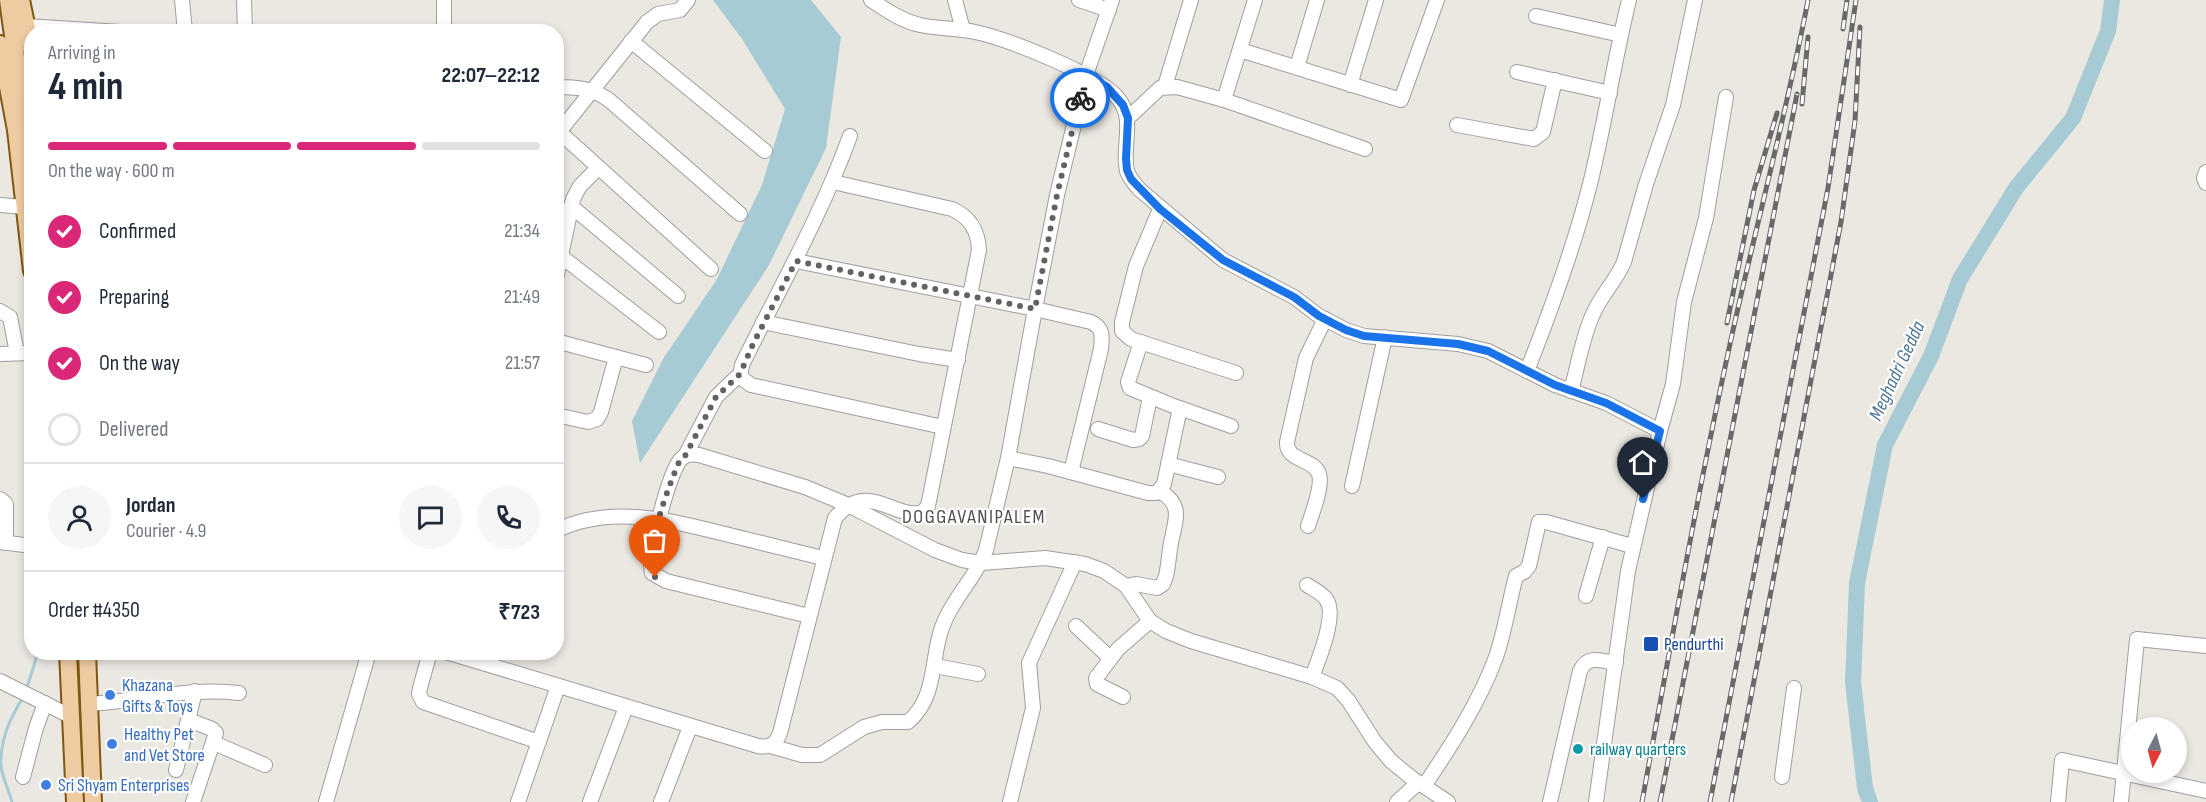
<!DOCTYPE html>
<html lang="en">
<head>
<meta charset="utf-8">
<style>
	:root { --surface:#fff; --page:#f6f6f7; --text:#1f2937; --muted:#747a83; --line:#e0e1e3; --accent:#db2777 }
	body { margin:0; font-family:"Sofia Sans Condensed",sans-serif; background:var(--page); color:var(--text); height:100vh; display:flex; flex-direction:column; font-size:22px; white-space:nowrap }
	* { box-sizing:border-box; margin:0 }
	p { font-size:20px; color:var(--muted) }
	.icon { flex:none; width:33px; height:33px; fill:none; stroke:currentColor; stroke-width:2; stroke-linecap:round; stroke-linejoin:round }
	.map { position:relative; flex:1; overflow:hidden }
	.sheet { position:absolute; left:24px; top:24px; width:540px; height:636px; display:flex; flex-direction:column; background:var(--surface); border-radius:24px; box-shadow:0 3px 9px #0003 }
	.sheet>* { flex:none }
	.needle { width:39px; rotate:186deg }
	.buttons { position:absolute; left:2121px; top:717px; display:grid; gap:12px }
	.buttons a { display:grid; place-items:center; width:66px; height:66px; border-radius:50%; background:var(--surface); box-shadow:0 3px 9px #0003; font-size:30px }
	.pin { position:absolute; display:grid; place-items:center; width:51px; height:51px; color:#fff; margin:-62px -26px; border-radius:50% 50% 50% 0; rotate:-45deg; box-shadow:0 0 6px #0007 }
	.pin .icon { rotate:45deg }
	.courier { position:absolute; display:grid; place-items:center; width:60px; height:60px; margin:-30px; border:4px solid #1a73e8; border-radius:50%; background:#fff; color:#222; box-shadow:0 2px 8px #0007 }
	.headline em { font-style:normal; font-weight:700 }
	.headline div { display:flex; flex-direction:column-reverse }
	.headline { display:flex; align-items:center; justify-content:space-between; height:102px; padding:0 24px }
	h1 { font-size:39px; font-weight:700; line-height:45px }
	.bar { display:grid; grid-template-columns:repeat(4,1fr); gap:9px 6px; align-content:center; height:72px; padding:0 24px }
	.bar i { height:8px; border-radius:4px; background:var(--line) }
	.bar .active { background:var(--accent) }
	.bar p { grid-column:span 4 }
	.line { display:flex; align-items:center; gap:15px; padding:0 24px; border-top:2px solid var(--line) }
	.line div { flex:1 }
	.round { display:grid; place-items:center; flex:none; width:63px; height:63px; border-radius:32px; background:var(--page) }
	ol { padding:0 24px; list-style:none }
	li { display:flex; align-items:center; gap:18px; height:66px }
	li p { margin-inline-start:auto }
	li .icon { padding:6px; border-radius:50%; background:var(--accent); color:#fff; stroke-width:4 }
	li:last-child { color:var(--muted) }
	li i { width:33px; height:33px; border:3px solid var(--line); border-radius:50% }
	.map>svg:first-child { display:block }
</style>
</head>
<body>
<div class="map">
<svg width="2206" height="802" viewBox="0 0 2206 802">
	<rect width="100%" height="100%" fill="#ebe7e1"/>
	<polygon fill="#a7cbd4" points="713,0 811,0 841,37 826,148 769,265 640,463 632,421 663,359 717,279 762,185 785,109 742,39"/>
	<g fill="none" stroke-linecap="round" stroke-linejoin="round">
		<g stroke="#a7cbd4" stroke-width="3">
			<polyline points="26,691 38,652"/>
			<path d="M12 802C9 790 2 778 1 765 0 739 10 719 23 697"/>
		</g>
		<polyline stroke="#a7cbd4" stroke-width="16" points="1870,802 1865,788 1853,682 1857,583 1885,445 1931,356 1960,279 2016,188 2073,118 2108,31 2112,0"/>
		<defs>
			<g id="minor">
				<polyline points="182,0 185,32"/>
				<polyline points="244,0 245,32"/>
				<polyline points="444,0 444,32"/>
				<path d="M871 0C886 10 902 21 920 25 938 29 956 28 975 32 1005 38 1096 74 1116 96 1137 118 1121 145 1127 171 1129 178 1135 184 1140 190L1223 260 1294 297 1319 316 1346 330 1364 336 1458 344 1488 351 1555 385 1606 403 1660 431 1628 571 1596 802"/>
				<polyline points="955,0 963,30"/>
				<polyline points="1079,0 1109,10"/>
				<polyline points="1536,16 1621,35"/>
				<polyline points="26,26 120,32"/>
				<polyline points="631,41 765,151"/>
				<polyline points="1240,50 1401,100 1437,0"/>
				<polyline points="1297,67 1317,0"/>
				<polyline points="1517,72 1610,93"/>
				<polyline points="1350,85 1376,0"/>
				<polyline points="1165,86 1191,0"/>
				<path d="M556 87C577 87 592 88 609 100L740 214"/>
				<polyline points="1224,100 1255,0"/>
				<polyline points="1128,118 1160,88 1177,87 1224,100 1365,149"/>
				<polyline points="1457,125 1534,139 1543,132 1555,80"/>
				<polyline points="556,132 565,137 711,269"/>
				<polyline points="559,132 647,22 658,14 680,10 688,0"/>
				<path d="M850 136C821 216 779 289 742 365L740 377 751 385 943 427"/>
				<polyline points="2206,172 2204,178 2206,183"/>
				<polyline points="0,205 24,207"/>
				<polyline points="571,206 678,296"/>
				<polyline points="1160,209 1136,266 1122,322 1122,331 1131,339 1236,373"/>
				<polyline points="562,257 659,332"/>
				<polyline points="796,261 1035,309 1057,195 1086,75 1112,0"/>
				<polyline points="556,279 573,199 580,186 598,168"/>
				<polyline points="0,311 10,317 17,353"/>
				<polyline points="763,322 919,354 958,360"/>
				<polyline points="556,341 646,365"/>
				<polyline points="1141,342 1128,382 1130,388 1171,405 1231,426"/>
				<polyline points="0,354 32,353"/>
				<path d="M1527 371C1551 310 1574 248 1590 184 1605 123 1614 61 1629 0"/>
				<path d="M1571 391C1578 366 1582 338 1593 314 1601 295 1616 281 1624 262L1646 184 1673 105 1695 0"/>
				<polyline points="556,415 588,422 597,419 601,412 616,357"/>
				<polyline points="1098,429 1133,440 1139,439 1142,436 1150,397"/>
				<polyline points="1660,431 1673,384 1684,302 1706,218 1726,97"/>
				<polyline points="685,456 716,397 740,374"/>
				<polyline points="1008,458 1048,466 1148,493 1157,493 1164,484 1180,408"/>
				<polyline points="1168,464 1218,477"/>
				<polyline points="1352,486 1385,337"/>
				<polyline points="0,499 6,504 6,543"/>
				<path d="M1308 526C1312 514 1323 486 1319 474 1314 458 1286 462 1287 442L1306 358 1325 319"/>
				<path d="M556 531C611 503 677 522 733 536 763 543 793 551 823 558"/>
				<polyline points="0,542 32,546"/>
				<path d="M1307 585C1313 589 1322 593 1326 599 1338 614 1318 661 1312 677"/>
				<path d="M1126 586 1136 584 1157 588 1163 584 1166 576C1169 563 1169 550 1172 538 1177 516 1181 504 1160 491"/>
				<polyline points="1586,596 1603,537"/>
				<path d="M809 616 666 581 652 573C647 556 669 472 681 459 686 454 692 454 699 455L805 487 848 505 935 550 962 560 981 563 1045 558 1085 564 1104 571 1126 586 1150 621 1166 631 1191 641 1312 677 1337 688 1348 700 1375 742 1391 761 1413 779 1448 802"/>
				<polyline points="1076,626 1110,658"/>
				<polyline points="430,652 420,688 419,694 423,702 539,742"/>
				<path d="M446 652 758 746C770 748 776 744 780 733L835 518C868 478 894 521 923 512L928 506 979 250C978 230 970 217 952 209L833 182"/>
				<polyline points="935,666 978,674"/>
				<polyline points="0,681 70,716"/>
				<polyline points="1123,697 1097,684 1096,678 1118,649 1150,621"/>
				<path d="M88 704C139 701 189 687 239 693"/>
				<polyline points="189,720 212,729 216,733 193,802"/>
				<polyline points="214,743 265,765"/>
				<path d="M770 746 802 755H820L864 727 882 722H908C940 695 929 652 946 618 957 594 977 575 986 550L1008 458 1035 309 1091 322C1104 328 1102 337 1101 349L1071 472"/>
				<polyline points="176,770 195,691"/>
				<polyline points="23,777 36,728 45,703"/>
				<polyline points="1782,777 1794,688"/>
				<path d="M1424 786C1451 746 1479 703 1496 657 1505 631 1509 602 1516 576L1524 572 1529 566 1539 522H1546L1632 546"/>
				<polyline points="326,802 369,652"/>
				<polyline points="518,802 558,686"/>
				<polyline points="590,802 626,707"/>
				<polyline points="661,802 690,727"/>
				<polyline points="1010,802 1033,708 1029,663 1075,562"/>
				<polyline points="1397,802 1418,783"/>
				<path d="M1550 802 1580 671C1588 654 1601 661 1616 663"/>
				<polyline points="2058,802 2062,760 2206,791"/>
				<polyline points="2121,802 2137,639 2206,646"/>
			</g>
			<g id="major">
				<polyline points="8,0 27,135"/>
				<polyline points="21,0 32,53"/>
				<polyline points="0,44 16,130 32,271"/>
				<polyline points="68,652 75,802"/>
				<polyline points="87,652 93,802"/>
			</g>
		</defs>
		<use href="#minor" stroke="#9f9f9f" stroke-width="16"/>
		<use href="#major" stroke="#805712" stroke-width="20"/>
		<use href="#minor" stroke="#fff" stroke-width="14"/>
		<use href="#major" stroke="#efcba2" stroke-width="16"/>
		<defs>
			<g id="rail">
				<polyline points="1843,29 1847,0"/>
				<polyline points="1802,104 1808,37"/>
				<polyline points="1727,323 1754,190 1777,113"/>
				<path d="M1642 802C1670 649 1697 496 1730 344 1755 229 1786 116 1808 0"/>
				<polyline points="1660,802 1797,94"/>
				<polyline points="1710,802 1828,188 1856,0"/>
				<polyline points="1731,802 1841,222 1855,121 1860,27"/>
			</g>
		</defs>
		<use href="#rail" stroke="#696969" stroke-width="5"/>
		<use href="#rail" stroke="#fff" stroke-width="3" stroke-dasharray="9" stroke-linecap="butt"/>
	</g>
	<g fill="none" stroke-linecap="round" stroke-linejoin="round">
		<path stroke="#646260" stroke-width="6" stroke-dasharray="0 10.8" d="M655 577C640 560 670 483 679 462L685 456 716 397 740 374 753 344 796 261 1035 309 1057 195 1080 98"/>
		<polyline stroke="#1a73e8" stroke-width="8" points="1080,98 1086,75 1107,87 1123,105 1128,118 1126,159 1127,170 1131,179 1160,209 1223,260 1294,297 1319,316 1346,330 1364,336 1458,344 1488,351 1555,385 1606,403 1660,431 1643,499"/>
	</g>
	<rect fill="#1a4fb4" stroke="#fff" stroke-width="2" x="1643" y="636" width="16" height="16" rx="3"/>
	<g fill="#3f7fe0" stroke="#fff" stroke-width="2">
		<circle cx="110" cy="695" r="6"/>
		<circle cx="112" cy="744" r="6"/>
		<circle cx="46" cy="785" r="6"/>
	</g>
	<circle fill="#0f9aa8" stroke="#fff" stroke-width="2" cx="1578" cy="749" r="6"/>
	<g text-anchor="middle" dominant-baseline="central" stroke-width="4.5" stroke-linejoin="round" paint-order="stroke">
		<g font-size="18" fill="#164399" stroke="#fff" text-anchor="start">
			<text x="1664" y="644">Pendurthi</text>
		</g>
		<g font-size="18" fill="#366cbe" stroke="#fff" text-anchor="start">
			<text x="122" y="685">Khazana<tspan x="122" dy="21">Gifts &amp; Toys</tspan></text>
			<text x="124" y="734">Healthy Pet<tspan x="124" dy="21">and Vet Store</tspan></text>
			<text x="58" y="785">Sri Shyam Enterprises</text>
		</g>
		<g font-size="18" fill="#0d838f" stroke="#fff" text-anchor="start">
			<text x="1590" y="749">railway quarters</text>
		</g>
		<g font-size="20" font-style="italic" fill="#517797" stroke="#fff">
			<text transform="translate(1897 371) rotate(-65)">Meghadri Gedda</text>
		</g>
		<g font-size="20" letter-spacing="1.5" fill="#4e4e4e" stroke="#fff">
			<text x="974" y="517">DOGGAVANIPALEM</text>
		</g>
	</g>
</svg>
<div class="buttons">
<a><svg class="needle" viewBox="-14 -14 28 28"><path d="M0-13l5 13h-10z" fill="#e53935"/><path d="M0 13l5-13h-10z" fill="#747a83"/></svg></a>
</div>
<div class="pin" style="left:655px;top:577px;background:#ea580c"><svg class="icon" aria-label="bag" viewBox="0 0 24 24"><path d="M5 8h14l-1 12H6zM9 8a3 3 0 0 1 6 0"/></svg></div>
<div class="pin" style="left:1643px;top:499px;background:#1f2937"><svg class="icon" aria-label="home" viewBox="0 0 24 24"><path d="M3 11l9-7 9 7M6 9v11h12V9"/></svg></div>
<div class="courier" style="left:1080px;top:98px"><svg class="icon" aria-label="bike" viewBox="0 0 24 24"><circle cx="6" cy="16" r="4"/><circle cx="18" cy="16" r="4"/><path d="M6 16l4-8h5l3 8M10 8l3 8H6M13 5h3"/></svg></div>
<section class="sheet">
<div class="headline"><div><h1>4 min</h1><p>Arriving in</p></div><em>22:07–22:12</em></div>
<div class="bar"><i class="active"></i><i class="active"></i><i class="active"></i><i></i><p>On the way · 600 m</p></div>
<ol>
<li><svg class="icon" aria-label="check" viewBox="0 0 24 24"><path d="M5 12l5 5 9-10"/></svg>Confirmed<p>21:34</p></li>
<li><svg class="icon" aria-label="check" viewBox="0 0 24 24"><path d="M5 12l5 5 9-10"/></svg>Preparing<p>21:49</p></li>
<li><svg class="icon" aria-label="check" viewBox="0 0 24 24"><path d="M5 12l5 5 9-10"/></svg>On the way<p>21:57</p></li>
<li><i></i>Delivered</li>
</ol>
<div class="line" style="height:108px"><a class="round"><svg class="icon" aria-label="person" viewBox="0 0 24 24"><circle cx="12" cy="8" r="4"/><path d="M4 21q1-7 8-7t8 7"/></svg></a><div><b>Jordan</b><p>Courier · 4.9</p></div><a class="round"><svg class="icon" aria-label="chat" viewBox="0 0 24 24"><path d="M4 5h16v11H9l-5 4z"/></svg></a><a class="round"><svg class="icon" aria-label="phone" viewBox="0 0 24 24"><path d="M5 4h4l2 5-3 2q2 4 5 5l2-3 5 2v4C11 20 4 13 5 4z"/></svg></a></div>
<div class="line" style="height:78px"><div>Order #4350</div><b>₹723</b></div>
</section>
</div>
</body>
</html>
